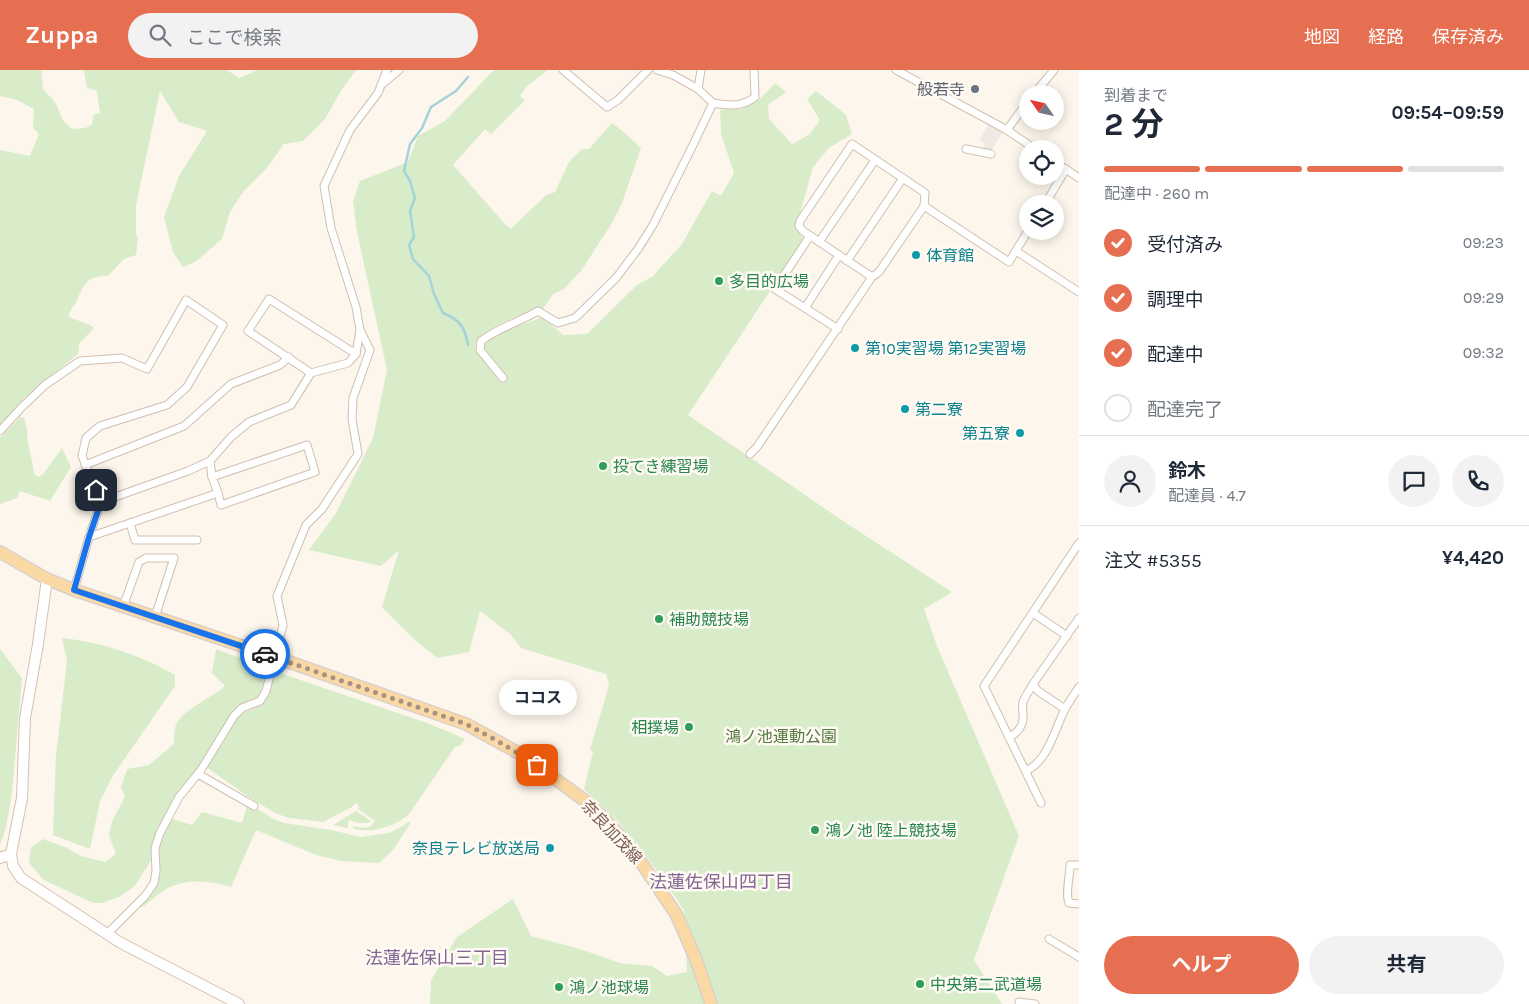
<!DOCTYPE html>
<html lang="ja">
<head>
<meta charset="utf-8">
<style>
	:root { --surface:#fff; --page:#f2f2f3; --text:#1f2937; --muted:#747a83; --line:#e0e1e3; --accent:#e76f51 }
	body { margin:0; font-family:Karla,"Noto Sans JP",sans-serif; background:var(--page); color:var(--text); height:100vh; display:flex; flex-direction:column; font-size:19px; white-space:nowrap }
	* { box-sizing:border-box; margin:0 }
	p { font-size:16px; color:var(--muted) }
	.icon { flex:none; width:28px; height:28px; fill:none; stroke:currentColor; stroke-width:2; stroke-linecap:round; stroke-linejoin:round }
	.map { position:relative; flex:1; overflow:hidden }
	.sheet { display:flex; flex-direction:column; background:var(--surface); width:450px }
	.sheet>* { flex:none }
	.needle { width:32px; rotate:304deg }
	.fabs { position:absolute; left:1019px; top:15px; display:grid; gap:10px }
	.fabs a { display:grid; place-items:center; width:45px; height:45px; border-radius:50%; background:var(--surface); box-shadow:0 2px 12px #0003; font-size:25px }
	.pin { position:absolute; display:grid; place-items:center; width:42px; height:42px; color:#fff; margin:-21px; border-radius:10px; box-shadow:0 2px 8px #0006 }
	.courier { position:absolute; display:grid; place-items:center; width:50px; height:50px; margin:-25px; border:4px solid #1a73e8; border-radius:50%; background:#fff; color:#222; box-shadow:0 1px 6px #0007 }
	.bubble { position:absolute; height:35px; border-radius:18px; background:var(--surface); box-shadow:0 2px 12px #0003; font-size:16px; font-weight:700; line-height:35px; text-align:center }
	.summary em { font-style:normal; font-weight:700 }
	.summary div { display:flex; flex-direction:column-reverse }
	.summary { display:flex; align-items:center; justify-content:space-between; height:85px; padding:0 25px }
	h1 { font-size:32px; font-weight:700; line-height:38px }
	.bar { display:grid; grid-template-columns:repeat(4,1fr); gap:8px 5px; align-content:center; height:60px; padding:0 25px }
	.bar i { height:6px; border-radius:4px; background:var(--line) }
	.bar .active { background:var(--accent) }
	.bar p { grid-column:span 4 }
	.line { display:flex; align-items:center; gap:12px; padding:0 25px; border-top:1px solid var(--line) }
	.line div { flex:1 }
	.round { display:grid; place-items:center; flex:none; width:52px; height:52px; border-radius:26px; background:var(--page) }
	ol { padding:0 25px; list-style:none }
	li { display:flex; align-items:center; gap:15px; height:55px }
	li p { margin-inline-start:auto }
	li .icon { padding:5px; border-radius:50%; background:var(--accent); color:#fff; stroke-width:4 }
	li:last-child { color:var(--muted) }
	li i { width:28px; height:28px; border:2px solid var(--line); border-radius:50% }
	.primary-button { display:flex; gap:10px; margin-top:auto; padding:10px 25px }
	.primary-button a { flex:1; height:58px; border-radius:30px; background:var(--accent); color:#fff; font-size:20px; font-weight:700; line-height:58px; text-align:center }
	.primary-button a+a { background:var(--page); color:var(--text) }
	header { display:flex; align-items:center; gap:30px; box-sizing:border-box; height:70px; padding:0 25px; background:var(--accent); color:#fff }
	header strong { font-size:24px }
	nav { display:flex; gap:28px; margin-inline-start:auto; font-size:18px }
	.search { width:350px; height:45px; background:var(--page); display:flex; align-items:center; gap:12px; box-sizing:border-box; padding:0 18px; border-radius:28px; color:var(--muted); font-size:19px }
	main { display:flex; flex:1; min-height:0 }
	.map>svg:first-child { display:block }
</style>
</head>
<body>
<header>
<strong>Zuppa</strong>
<div class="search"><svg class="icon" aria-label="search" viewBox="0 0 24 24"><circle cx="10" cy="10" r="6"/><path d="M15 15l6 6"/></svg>ここで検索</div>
<nav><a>地図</a><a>経路</a><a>保存済み</a></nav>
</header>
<main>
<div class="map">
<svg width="1079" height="934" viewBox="0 0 1079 934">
	<rect width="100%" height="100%" fill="#fdf6ec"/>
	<polygon fill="#efe9e4" points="990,53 1003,62 990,82 982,80 985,74 979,69"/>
	<g fill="#d8ecc9">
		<path d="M0 0H41L43 19 55 32 63 50 72 59 85 58 92 55 93 45 100 43 97 21 87 18 84 0H227L239 8 258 0H356L341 21 325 49 303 71 284 74 266 99 243 122 230 142 222 169 195 192 183 197 173 182 164 147 179 106 207 61 179 52 160 21 136 135V163L138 169 136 185 124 189 108 206C88 205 84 214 77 230 74 236 69 240 69 247L90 255 94 258 79 274 78 284 24 328 0 358V80L30 86 39 64 33 58 34 39 17 30 0 26Z"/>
		<path d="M494 0H548L527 16 520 26 525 30 491 64 485 59 453 95 504 153 511 159 546 125 555 122 569 92 582 79H589L612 53 625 63 641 78 622 133 612 153 581 201 564 219 553 224 543 239C528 239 490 257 479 268 476 271 475 275 475 278L499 263 543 247 563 265 587 264 638 214 652 207 682 174 712 121 721 126 734 103 721 64 720 40 739 39 761 28 775 13 786 22 768 35 769 49 792 74 810 64 820 50 807 29 816 21 846 45 852 64 829 78 813 97 798 150V161L802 167 803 171 688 345 843 451 952 522 924 539 937 576 1019 766 974 890 1002 934H430L431 910 457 867 513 829 531 866 577 878 620 893 652 896 667 906 687 902 684 840 655 798 619 752 584 719 593 682 590 680 609 615 606 604 521 578 510 564 480 541 469 582 437 588 414 569 382 537 399 480 381 496 309 480 336 443 373 368 387 300 357 162 353 131 360 111 408 92 418 66 445 51Z"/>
		<path d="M20 347 24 348C27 356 27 363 28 372 30 383 33 393 34 404L39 407 44 403 62 378 71 397 50 431 20 421 17 428 0 434V368Z"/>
		<path d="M62 568C102 572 140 585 175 605V616L112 707 100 731 90 779 53 765 56 686 67 591Z"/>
		<polygon points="0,579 22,608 12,723 6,757 0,775"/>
		<path d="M216 579 267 598 260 625 258 629 245 633 221 666 165 750 153 773V787L135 816 119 827 102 833H93L44 810 29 793 31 777 43 769 65 777 81 786 105 792 116 784 109 765 112 751 125 727 121 717 127 699 149 695 174 674C174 668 174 660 176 655 180 641 213 627 225 616L212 603Z"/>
		<path d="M274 601 427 653 452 663 465 669 461 675 455 677 409 744C394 757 373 763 354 759L353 756 364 758 371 756 375 751 358 739 359 736 356 733 352 737 323 752 289 748 275 743 253 730 206 697 223 673 235 651 243 643 256 638 263 633 267 627Z"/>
		<path d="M248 733 272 748 284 753 331 760 361 767 389 763 401 757 408 752H411L394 779 379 793 341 791 316 785 256 760 231 817C211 811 188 808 168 818 159 823 151 831 142 837H139L156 816 159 804V775L170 748 192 755 202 742 242 753Z"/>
		<polygon points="356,741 371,751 367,753 357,753 349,750 347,758 333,755"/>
	</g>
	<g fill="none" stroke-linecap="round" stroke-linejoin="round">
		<path stroke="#a5d3da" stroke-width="2.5" d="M468 7 456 21 431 37 422 58 410 74 404 101 410 111 415 128 410 141 414 167 409 175 413 189 429 206 434 224 443 243C460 250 465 257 468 275"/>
		<defs>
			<g id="street">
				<polyline points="563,0 607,37 618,30 648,0"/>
				<polyline points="657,0 673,5 698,19 701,0"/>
				<polyline points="896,0 1007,60 1035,79"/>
				<polyline points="381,15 399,0"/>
				<polyline points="698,19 713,33"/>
				<polyline points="1034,24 1054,0"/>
				<polyline points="1007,60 1028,31"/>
				<polyline points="966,79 991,84"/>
				<polyline points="1055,92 1079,108"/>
				<polyline points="1045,134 1066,99"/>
				<polyline points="924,136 1009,192 1028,161"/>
				<polyline points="810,166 775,219 838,259"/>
				<polyline points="819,172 875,90"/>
				<polyline points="1016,181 1079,222"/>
				<polyline points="847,191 903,108"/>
				<polyline points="805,238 839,185"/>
				<polyline points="311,303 248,261 269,229 356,284"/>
				<path d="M503 308 480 280 481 271C498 258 519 252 538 241L558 253 575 248 616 208 638 179 653 155 692 77 713 33C729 36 742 37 755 27L754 0"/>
				<polyline points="0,361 20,339 45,315 80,291 122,288 147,299 186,230 223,255 187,317 167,335 100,356 86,368 82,386 101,432"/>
				<polyline points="750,384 757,377 872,207 879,202 924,136 925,123 852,74 800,151 799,156 803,161 872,207"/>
				<polyline points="85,395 184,356 231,314 280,295 289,287"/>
				<polyline points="212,407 307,375 315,402 221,435 218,423"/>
				<polyline points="130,453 135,470 197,470"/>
				<polyline points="89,467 218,423 212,407 210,391"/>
				<polyline points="74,520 89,467 101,432 188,401 210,391 231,367 249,352 291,335 311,303 348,293 356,284 360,260 356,237 331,158 324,116 350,60 378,23 387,0"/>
				<polyline points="123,537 139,492 146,488 174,488 155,547"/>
				<polyline points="1033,543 1067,566"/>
				<polyline points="283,555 277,526 306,455 322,439 358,384 352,349 353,328 370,280 360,260"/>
				<polyline points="1065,639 1038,621 1033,614 1079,548"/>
				<path d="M1009 667C1018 663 1024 655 1023 644 1023 640 1022 637 1023 632 1025 626 1030 620 1033 614"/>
				<path d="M1026 701C1048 690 1054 662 1064 641 1068 633 1074 625 1079 617"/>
				<polyline points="198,704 254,736"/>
				<polyline points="1041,733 984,616 1079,473"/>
				<path d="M1079 795H1070C1070 806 1065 824 1069 833L1079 834"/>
				<polyline points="107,864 145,826 154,813 156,801 155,778 160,763 179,727 201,700 234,646 242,638 260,631 266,621"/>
				<polyline points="1049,869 1079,887"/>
				<polyline points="1019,932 1035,934"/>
			</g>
			<g id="secondary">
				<polyline points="47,509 38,574 25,648 22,728 11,784 13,796 21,808 121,873 239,934"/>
				<polyline points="0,788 11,784"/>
			</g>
			<polyline id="primary" points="0,482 47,509 74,520 275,587 466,654 524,686 584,730 604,748 624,770 643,795 676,844 697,892 711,934"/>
		</defs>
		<use href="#street" stroke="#d1beb0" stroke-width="9"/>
		<use href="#secondary" stroke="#d6c0b0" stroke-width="12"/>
		<use href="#primary" stroke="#dad1cd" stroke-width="14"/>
		<use href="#street" stroke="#fff" stroke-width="7"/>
		<use href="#secondary" stroke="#fff" stroke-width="10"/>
		<use href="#primary" stroke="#fbd9a5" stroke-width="11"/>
		<defs>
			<polyline id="street-bridge" points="266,621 283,555"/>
		</defs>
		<use href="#street-bridge" stroke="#d1beb0" stroke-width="9" stroke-linecap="butt"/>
		<use href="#street-bridge" stroke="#fff" stroke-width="7"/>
	</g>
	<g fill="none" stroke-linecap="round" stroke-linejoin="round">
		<polyline stroke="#a89285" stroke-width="5" stroke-dasharray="0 9" points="265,584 466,654 496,670 537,695"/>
		<polyline stroke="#1a73e8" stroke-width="6" points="96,420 101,432 89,467 74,520 265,584"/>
	</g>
	<circle fill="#6b7280" stroke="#fffaf3" stroke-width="2" cx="975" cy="19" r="5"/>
	<g fill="#0f9aa8" stroke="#fffaf3" stroke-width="2">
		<circle cx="916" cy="185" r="5"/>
		<circle cx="855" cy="278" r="5"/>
		<circle cx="905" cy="339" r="5"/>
		<circle cx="1020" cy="363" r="5"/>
		<circle cx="550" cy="778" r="5"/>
	</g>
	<g fill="#2e9e5b" stroke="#fffaf3" stroke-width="2">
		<circle cx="719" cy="211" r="5"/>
		<circle cx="603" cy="396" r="5"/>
		<circle cx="659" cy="549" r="5"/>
		<circle cx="689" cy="657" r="5"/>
		<circle cx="815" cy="760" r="5"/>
		<circle cx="920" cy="914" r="5"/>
		<circle cx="559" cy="917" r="5"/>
	</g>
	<g text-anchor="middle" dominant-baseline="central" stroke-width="5" stroke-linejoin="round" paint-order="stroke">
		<g font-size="16" fill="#5b616d" stroke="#fffaf3" text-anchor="end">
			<text x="965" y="19">般若寺</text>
		</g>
		<g font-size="16" fill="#0d838f" stroke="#fffaf3" text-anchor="start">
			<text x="926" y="185">体育館</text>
			<text x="865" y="278">第10実習場 第12実習場</text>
			<text x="915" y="339">第二寮</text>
			<text x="1010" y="363" text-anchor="end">第五寮</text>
			<text x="540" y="778" text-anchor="end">奈良テレビ放送局</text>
		</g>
		<g font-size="16" fill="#27864d" stroke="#fffaf3" text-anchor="start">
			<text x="729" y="211">多目的広場</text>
			<text x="613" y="396">投てき練習場</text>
			<text x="669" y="549">補助競技場</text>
			<text x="679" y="657" text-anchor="end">相撲場</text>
			<text x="825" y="760">鴻ノ池 陸上競技場</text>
			<text x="930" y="914">中央第二武道場</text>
			<text x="569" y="917">鴻ノ池球場</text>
		</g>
		<g font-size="16" fill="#537a41" stroke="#fffaf3">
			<text x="781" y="666">鴻ノ池運動公園</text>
		</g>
		<g font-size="16" fill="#7a5c4d" stroke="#fffaf3">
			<text transform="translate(612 762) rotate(47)">奈良加茂線</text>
		</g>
		<g font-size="18" fill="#846695" stroke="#fffaf3">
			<text x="721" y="812">法蓮佐保山四丁目</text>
			<text x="437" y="888">法蓮佐保山三丁目</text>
		</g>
	</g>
</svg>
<div class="fabs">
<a><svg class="needle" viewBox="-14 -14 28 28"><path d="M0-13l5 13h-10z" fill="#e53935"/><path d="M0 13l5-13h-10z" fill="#747a83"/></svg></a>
<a><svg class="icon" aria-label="locate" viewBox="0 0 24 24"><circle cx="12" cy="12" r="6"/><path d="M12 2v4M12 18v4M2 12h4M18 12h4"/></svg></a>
<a><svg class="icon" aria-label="layers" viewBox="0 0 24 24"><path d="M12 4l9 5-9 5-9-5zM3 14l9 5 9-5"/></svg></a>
</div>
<div class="pin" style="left:537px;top:695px;background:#ea580c"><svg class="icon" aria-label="bag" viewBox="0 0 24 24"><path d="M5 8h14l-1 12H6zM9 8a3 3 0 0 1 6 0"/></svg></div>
<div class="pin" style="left:96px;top:420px;background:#1f2937"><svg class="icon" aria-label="home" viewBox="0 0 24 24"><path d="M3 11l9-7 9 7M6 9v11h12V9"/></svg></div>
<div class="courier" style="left:265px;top:584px"><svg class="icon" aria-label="car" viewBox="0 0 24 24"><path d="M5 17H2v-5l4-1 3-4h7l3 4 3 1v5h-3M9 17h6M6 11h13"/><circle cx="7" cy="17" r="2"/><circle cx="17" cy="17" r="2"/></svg></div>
<div class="bubble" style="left:499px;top:610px;width:78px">ココス</div>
</div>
<section class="sheet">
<div class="summary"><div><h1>2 分</h1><p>到着まで</p></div><em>09:54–09:59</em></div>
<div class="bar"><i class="active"></i><i class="active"></i><i class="active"></i><i></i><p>配達中 · 260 m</p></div>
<ol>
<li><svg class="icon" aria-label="check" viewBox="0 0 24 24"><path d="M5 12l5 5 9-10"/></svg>受付済み<p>09:23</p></li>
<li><svg class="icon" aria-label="check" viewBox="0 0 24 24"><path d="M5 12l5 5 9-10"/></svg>調理中<p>09:29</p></li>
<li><svg class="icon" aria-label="check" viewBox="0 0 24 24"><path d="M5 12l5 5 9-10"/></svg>配達中<p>09:32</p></li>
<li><i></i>配達完了</li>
</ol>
<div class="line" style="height:90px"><a class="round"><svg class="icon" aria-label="person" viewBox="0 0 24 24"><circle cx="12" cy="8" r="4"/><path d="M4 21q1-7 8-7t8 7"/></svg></a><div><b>鈴木</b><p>配達員 · 4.7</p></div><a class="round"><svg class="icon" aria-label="chat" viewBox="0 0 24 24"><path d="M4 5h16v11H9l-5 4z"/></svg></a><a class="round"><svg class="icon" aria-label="phone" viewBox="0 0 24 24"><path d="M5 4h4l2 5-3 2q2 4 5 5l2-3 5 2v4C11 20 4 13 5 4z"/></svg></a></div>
<div class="line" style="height:65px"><div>注文 #5355</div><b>¥4,420</b></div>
<div class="primary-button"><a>ヘルプ</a><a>共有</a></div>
</section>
</main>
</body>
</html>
